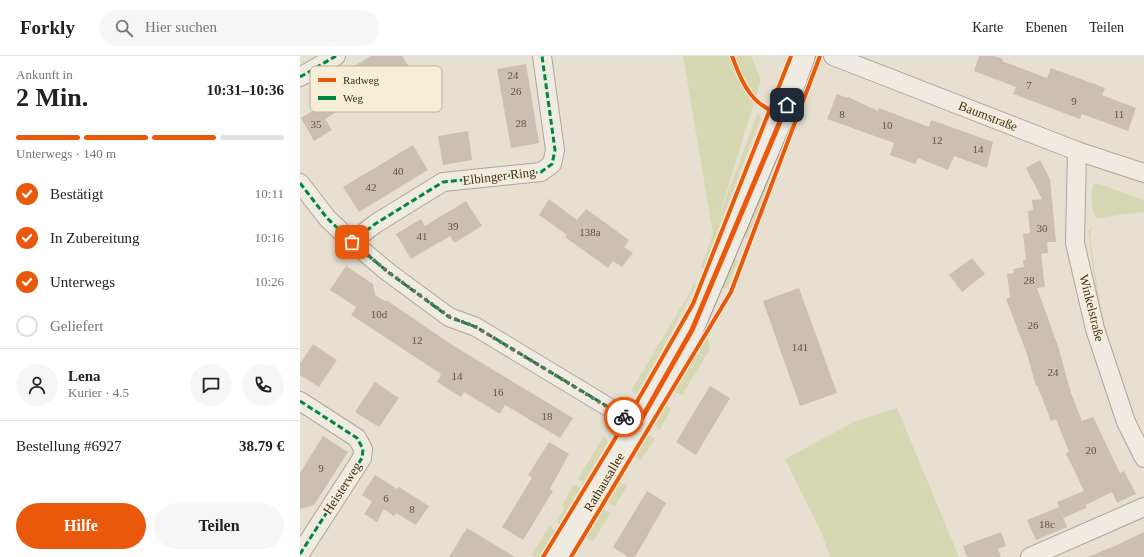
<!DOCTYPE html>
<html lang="de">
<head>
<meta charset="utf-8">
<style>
	:root { --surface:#fff; --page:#f6f6f6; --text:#222; --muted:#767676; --line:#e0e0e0; --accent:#ea580c }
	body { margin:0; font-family:"Times New Roman",serif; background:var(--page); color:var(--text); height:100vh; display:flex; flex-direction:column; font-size:15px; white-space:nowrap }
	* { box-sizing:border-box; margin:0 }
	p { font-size:13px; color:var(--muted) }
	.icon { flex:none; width:22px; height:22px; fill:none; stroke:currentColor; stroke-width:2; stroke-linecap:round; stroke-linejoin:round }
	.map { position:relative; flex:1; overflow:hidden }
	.panel { display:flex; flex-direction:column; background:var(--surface); width:300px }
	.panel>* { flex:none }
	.pin { position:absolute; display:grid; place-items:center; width:34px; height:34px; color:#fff; margin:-17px; border-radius:8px; box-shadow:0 2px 6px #0006 }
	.courier { position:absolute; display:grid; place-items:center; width:40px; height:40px; margin:-20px; border:3px solid #ea580c; border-radius:50%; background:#fff; color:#222; box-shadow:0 1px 5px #0007 }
	.headline em { font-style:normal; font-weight:800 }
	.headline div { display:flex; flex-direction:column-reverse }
	.headline { display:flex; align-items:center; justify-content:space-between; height:68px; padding:0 16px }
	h1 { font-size:26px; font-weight:800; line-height:30px }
	.bar { display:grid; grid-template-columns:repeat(4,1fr); gap:6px 4px; align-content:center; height:48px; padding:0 16px }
	.bar i { height:5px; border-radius:3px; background:var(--line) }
	.bar .on { background:var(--accent) }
	.bar p { grid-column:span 4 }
	.line { display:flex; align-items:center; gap:10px; padding:0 16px; border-top:1px solid var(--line) }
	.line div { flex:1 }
	.round { display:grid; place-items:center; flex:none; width:42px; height:42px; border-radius:21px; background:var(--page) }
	ol { padding:0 16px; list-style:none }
	li { display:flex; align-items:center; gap:12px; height:44px }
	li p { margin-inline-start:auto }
	li .icon { padding:4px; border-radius:50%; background:var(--accent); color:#fff; stroke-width:4 }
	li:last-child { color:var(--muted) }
	li i { width:22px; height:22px; border:2px solid var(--line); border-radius:50% }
	.cta { display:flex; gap:8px; margin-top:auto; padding:8px 16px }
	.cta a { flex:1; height:46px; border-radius:24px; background:var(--accent); color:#fff; font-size:16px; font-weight:800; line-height:46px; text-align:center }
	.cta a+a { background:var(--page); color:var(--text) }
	header { display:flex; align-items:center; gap:24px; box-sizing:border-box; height:56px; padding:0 20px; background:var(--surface); border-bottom:1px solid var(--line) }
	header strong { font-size:19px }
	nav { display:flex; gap:22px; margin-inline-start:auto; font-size:14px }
	.search { width:280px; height:36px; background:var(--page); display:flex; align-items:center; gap:10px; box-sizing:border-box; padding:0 14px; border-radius:22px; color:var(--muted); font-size:15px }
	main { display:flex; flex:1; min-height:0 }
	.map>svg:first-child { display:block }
</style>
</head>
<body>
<header>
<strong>Forkly</strong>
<div class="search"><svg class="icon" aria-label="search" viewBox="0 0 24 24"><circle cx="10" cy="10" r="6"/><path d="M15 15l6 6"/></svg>Hier suchen</div>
<nav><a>Karte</a><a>Ebenen</a><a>Teilen</a></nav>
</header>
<main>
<section class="panel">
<div class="headline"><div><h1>2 Min.</h1><p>Ankunft in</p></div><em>10:31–10:36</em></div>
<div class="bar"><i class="on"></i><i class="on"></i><i class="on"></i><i></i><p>Unterwegs · 140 m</p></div>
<ol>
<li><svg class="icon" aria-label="check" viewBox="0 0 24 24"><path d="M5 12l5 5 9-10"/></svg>Bestätigt<p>10:11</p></li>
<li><svg class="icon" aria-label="check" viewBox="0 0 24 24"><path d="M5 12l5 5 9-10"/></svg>In Zubereitung<p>10:16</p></li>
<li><svg class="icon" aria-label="check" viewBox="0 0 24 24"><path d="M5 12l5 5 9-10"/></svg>Unterwegs<p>10:26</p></li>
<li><i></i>Geliefert</li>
</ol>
<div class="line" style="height:72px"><a class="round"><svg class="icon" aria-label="person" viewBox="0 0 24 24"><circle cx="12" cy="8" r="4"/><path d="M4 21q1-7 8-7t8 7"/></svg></a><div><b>Lena</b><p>Kurier · 4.5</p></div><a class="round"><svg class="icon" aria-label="chat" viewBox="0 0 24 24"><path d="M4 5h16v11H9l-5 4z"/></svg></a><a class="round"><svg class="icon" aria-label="phone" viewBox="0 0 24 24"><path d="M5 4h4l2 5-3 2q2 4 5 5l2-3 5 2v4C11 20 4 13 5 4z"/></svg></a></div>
<div class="line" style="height:52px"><div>Bestellung #6927</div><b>38.79 €</b></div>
<div class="cta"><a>Hilfe</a><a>Teilen</a></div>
</section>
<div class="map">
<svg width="844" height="501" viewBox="0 0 844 501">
	<rect width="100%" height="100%" fill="#e7e0d1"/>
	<g fill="#d6d7b3">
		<polygon points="383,0 451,0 461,24 417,167 458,56 461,62 403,213 401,211 413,178"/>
		<polygon points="472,120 472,123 447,182 443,180 462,135"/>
		<path d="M794 128H799L844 144V156L796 162C791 157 790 134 794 128Z"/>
		<path d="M792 171C789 180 792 192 793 201 799 247 809 295 827 337L826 338C817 313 808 289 802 264 795 235 792 205 788 175Z"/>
		<polygon points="435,203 438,204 427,231 423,233 422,233"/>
		<polygon points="394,228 396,229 370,279 337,338 331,335 389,238"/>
		<path d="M405 280C409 282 410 291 409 295L382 339 374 335Z"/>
		<polygon points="366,349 371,353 360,374 354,370"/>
		<polygon points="597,352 659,501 530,501 522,478 485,403 556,365"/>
		<polygon points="348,379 355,383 341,404 335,401"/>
		<polygon points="304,380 307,383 308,386 284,426 278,423"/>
		<polygon points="320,426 327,430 315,450 308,446"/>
		<polygon points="274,428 280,432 259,468 256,466 264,453 262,449"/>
		<polygon points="304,453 310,457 293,486 286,482"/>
		<polygon points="249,470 255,474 239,501 231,500"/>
	</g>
	<g fill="#cbbfb2">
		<polygon points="71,0 102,0 109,11 25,63 32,74 14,85 1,62 32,43 23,29"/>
		<polygon points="679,0 694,0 703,3 702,5 747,22 751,12 805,32 802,39 836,52 828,75 782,58 780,63 713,38 716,31 674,15"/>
		<polygon points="226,8 239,87 211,92 197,13"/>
		<polygon points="537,38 547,42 548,41 578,55 579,52 629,71 631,64 693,86 687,112 654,100 648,114 618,102 615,108 590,99 594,87 527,63"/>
		<polygon points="168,75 172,104 143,109 138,80"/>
		<polygon points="113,89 128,114 59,156 43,131"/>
		<polygon points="740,104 750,123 756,186 747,186 748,197 741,198 745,231 737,232 758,290 771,337 782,365 793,361 820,417 824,415 836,438 817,447 812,436 786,449 786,452 764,462 757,446 784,435 766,397 769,396 756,363 751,365 737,329 736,330 727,298 706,243 710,241 707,218 714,217 713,213 724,211 723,204 726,204 723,178 730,177 728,155 733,154 732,144 742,143 726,112"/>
		<polygon points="249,143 277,164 286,153 329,184 324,191 333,197 322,211 313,205 308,212 265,181 267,179 239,159"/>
		<polygon points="166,145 182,170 154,187 150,180 111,203 96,178 121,163 125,170"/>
		<polygon points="672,202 685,218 662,236 649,219"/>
		<polygon points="46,210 73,228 75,239 85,245 88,245 149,287 273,362 260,382 205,349 200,358 164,336 161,341 137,326 141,318 51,259 56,251 30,234"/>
		<polygon points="499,232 537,337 500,350 463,245"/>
		<polygon points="13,288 37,304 19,331 0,319 0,308"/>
		<polygon points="75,326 99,342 79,371 55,356"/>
		<polygon points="410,330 430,342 396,399 376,386"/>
		<polygon points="23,380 48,396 14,449 0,453 0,417"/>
		<polygon points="249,386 269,398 250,433 253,435 223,484 202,471 232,422 228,419"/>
		<polygon points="75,419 97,433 99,431 129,450 116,469 96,457 94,460 84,453 77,466 64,458 72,446 62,439"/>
		<polygon points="347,435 366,447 335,501 328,501 313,491"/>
		<polygon points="759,451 767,471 736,484 727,464"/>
		<polygon points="167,472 215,501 149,501"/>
		<polygon points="701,476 706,490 698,493 701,501 667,501 663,490"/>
		<polygon points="844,476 844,501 788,501 817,489"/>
	</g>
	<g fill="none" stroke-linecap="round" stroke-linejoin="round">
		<defs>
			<g id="street">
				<polyline points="533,0 777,95 844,117"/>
				<polyline points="0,21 36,0"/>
				<polyline points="777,95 775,187 795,273 826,366 844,402"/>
				<polyline points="0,127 27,162 52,186 88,216 149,261 176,271 338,369"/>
				<polyline points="52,186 75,168 143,126 241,116 252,108 255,94 242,0"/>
				<polyline points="0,345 57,382 63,393 62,402 0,498"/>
				<polyline points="730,501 844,451"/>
			</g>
			<polyline id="secondary" points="258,501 338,369 392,274 482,61 504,0"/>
		</defs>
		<use href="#street" stroke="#ada599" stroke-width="20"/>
		<use href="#secondary" stroke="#9c958a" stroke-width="24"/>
		<use href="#street" stroke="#efebe3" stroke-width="18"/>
		<use href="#secondary" stroke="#efebe3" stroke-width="22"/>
		<g stroke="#00873e" stroke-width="3" stroke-dasharray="6 3" stroke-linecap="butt">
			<polyline points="0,21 36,0"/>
			<polyline points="0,127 27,162 52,186 88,216 149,261 176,271 338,369"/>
			<polyline points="52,186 75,168 143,126 241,116 252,108 255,94 242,0"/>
			<polyline points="0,345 57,382 63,393 62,402 0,498"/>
		</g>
		<defs>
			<g id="cycleway">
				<path d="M432 0C438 16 445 35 458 46 465 52 475 57 482 61"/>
				<polyline points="243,501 327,363 393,248 491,0"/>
				<polyline points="271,501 431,236 520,0"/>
			</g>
		</defs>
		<use href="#cycleway" stroke="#f7eed8" stroke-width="6"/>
		<use href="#cycleway" stroke="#e8590c" stroke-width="4"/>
	</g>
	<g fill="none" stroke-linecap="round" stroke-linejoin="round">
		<polyline stroke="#786c5e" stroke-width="4" stroke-dasharray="0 7.2" points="52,186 88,216 150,261 176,271 324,361"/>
		<polyline stroke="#ea580c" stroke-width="5" points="324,361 338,369 392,274 487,49"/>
	</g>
	<g text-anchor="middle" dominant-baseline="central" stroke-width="3.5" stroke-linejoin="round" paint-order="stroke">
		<g font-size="11" fill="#605244">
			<text x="213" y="19">24</text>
			<text x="729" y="29">7</text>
			<text x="216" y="35">26</text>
			<text x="774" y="45">9</text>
			<text x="542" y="58">8</text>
			<text x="819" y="58">11</text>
			<text x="221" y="67">28</text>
			<text x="16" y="68">35</text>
			<text x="587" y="69">10</text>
			<text x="637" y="84">12</text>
			<text x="678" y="93">14</text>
			<text x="98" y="115">40</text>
			<text x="71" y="131">42</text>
			<text x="153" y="170">39</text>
			<text x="742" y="172">30</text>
			<text x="290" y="176">138a</text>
			<text x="122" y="180">41</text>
			<text x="729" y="224">28</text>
			<text x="79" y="258">10d</text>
			<text x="733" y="269">26</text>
			<text x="117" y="284">12</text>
			<text x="500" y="291">141</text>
			<text x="753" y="316">24</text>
			<text x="157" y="320">14</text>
			<text x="198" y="336">16</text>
			<text x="247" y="360">18</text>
			<text x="791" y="394">20</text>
			<text x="21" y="412">9</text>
			<text x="86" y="442">6</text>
			<text x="112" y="453">8</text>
			<text x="747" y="468">18c</text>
		</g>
		<g font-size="13" fill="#3d2e20" stroke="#f7eed8">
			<text transform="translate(688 60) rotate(21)">Baumstraße</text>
			<text transform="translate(199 120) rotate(-7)">Elbinger Ring</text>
			<text transform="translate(792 252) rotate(76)">Winkelstraße</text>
			<text transform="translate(304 426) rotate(-59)">Rathausallee</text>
			<text transform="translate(42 432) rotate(-57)">Heisterweg</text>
		</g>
	</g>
	<rect x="10" y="10" width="132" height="46" rx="6" fill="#f7eed8" stroke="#bfb4a1" stroke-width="1"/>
	<rect x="18" y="22" width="18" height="4" fill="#e8590c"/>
	<rect x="18" y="40" width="18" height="4" fill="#00873e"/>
	<g font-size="11" fill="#3d2e20">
		<text x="43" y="28">Radweg</text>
		<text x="43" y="46">Weg</text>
	</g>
</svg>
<div class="pin" style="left:52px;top:186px;background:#ea580c"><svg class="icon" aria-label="bag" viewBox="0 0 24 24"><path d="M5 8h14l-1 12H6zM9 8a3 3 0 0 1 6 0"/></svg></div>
<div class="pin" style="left:487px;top:49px;background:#1f2937"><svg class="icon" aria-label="home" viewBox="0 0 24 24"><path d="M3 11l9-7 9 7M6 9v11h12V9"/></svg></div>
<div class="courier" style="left:324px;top:361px"><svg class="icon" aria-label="bike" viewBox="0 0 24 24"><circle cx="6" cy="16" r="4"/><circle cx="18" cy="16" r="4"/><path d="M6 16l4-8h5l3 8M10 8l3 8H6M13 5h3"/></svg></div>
</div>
</main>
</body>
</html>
